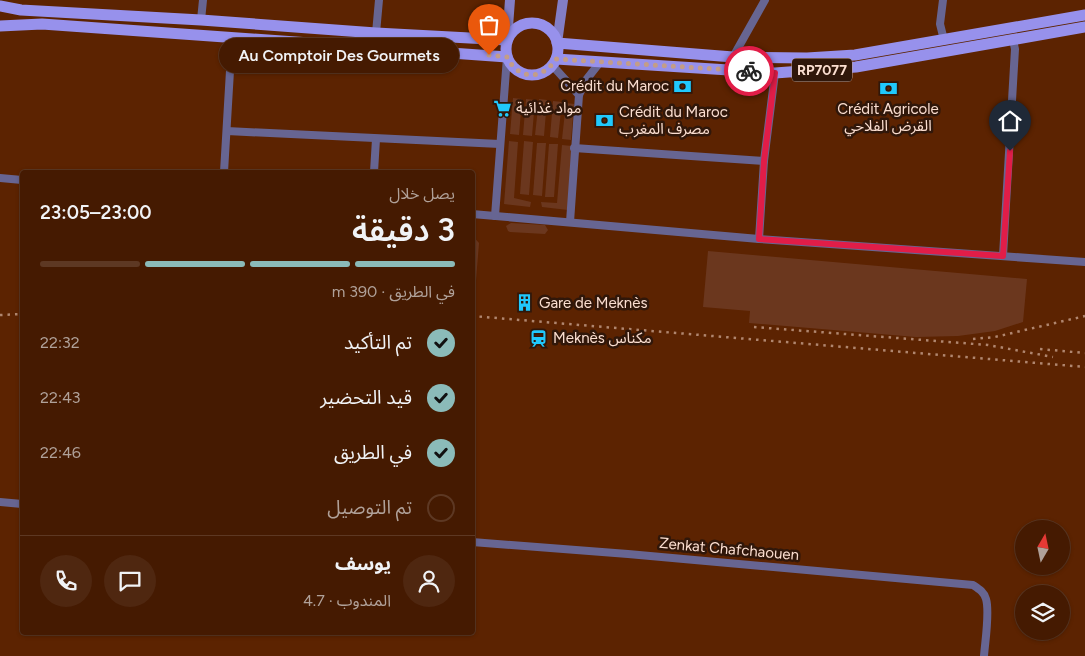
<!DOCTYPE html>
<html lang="ar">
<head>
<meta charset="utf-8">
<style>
	:root { --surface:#451a01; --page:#4f2710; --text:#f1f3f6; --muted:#b0a199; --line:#5d3823; --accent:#8bbbb9 }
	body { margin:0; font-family:Figtree,"Noto Sans Arabic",sans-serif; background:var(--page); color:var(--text); direction:rtl; height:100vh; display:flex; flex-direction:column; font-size:19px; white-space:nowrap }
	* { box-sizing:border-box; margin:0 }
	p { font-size:16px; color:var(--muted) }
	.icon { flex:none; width:28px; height:28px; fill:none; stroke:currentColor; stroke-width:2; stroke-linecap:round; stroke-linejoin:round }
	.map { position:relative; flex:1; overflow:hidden; direction:ltr }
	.drawer { position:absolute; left:20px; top:170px; width:455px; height:465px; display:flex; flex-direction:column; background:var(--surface); border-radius:5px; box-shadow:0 1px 4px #0004,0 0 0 1px var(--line); direction:rtl }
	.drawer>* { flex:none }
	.needle { width:32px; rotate:9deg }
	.buttons { position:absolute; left:1015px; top:520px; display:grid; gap:10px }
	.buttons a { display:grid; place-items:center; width:55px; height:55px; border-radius:50%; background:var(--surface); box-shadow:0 1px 4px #0004,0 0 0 1px var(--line); font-size:25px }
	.pin { position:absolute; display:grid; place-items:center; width:42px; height:42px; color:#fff; margin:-51px -21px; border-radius:50% 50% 50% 0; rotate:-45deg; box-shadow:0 0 5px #0007 }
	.pin .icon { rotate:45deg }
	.courier { position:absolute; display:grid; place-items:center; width:50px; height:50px; margin:-25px; border:4px solid #e11d48; border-radius:50%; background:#fff; color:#222; box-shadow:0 1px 6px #0007 }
	.bubble { position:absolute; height:35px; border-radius:18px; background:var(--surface); box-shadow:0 1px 4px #0004,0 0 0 1px var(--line); font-size:16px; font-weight:600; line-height:35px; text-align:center; direction:rtl }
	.overview em { font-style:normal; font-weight:600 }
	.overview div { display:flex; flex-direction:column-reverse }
	.overview { display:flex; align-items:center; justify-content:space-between; height:85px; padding:0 20px }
	h1 { font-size:32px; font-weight:600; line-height:38px }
	.bar { display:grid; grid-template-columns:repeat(4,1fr); gap:8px 5px; align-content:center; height:60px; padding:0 20px }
	.bar i { height:6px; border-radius:4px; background:var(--line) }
	.bar .active { background:var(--accent) }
	.bar p { grid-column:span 4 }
	.line { display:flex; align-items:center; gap:12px; padding:0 20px; border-top:1px solid var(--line) }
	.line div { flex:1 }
	.round { display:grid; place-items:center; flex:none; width:52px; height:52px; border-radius:26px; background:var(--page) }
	ol { padding:0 20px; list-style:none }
	li { display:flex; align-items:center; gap:15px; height:55px }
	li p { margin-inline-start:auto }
	li .icon { padding:5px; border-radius:50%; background:var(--accent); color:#111; stroke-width:4 }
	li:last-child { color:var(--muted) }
	li i { width:28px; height:28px; border:2px solid var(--line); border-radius:50% }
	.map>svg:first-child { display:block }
</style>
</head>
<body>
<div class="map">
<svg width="1085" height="656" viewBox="0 0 1085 656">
	<rect width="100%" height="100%" fill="#5c2301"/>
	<g fill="#6b371e">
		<polygon points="513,98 522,99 519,135 510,134"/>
		<polygon points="526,99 535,100 532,136 523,135"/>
		<polygon points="539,99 547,100 544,136 535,135"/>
		<polygon points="553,101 562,102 558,138 550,137"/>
		<polygon points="566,103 574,104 571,140 562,139"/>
		<polygon points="509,141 518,142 514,198 531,202 530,207 504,204"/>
		<polygon points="524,141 533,142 529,195 520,194"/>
		<polygon points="537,143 546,143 542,196 533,195"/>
		<polygon points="549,144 558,144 554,197 545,197"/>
		<polygon points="562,145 572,146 568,210 542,207 541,202 557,203"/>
		<polygon points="511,223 545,225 548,230 545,234 510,232 508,231 506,226"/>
		<polygon points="472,235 479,243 475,293 472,293"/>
		<polygon points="708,251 1027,279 1023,322 995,331 958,336 916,337 749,323 750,311 703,307"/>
	</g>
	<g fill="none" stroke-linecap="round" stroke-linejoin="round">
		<g stroke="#676592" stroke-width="8">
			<polyline points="943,0 940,24 944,40"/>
			<polyline points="201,20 203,0"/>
			<polyline points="376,33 379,0"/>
			<polyline points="733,57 765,0"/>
			<polyline points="552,65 579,95 570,222"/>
			<polyline points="579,95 586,80 601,61"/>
			<polyline points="227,131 500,144"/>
			<polyline points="574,148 764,161"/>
			<polyline points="224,172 232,37"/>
			<polyline points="374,172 376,139"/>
			<polyline points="0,178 22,180"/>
			<polyline points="472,214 759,239 1085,262"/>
			<polyline points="495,216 507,57"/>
			<polyline points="759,239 764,161 775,73"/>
			<polyline points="1003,256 1015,49 1013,40"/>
			<polyline points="0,502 22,504"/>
			<path d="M472 542 628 554 973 585C979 589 984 592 986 599 990 612 985 642 984 656"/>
		</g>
		<g stroke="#837ec5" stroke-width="10">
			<polyline points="507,40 510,0"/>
			<polyline points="557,43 563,0"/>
		</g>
		<g stroke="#9791ec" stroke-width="11">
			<polyline points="0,6 21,10 201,20 376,33 507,40"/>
			<circle cx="532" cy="49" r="26"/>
			<polyline points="0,26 42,24 507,57"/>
			<polyline points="557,43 733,57 807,58 855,55 1085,15"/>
			<polyline points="556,59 775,73 856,67 1085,27"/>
		</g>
		<g stroke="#b0866f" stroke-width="2.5" stroke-dasharray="2.5 5" stroke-linecap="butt">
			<polyline points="0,315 22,314"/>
			<polyline points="472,316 1085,367"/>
			<polyline points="754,327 988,345 1053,357"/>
			<polyline points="973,339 995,337 1085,316"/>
			<polyline points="1040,349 1085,353"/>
		</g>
	</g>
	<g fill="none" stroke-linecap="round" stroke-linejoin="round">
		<path stroke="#c39d88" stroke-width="5" stroke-dasharray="0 9" d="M489 55 507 57C518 80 542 81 556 59L749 71"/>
		<polyline stroke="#e11d48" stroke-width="6" points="749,71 775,73 764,161 759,239 1003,256 1010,151"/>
	</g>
	<defs>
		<symbol id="bank-bare" viewBox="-9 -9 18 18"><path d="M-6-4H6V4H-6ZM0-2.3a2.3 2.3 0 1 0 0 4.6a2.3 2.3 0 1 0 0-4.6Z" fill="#20c9fd" stroke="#30170a" stroke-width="2.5" paint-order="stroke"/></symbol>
		<symbol id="supermarket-bare" viewBox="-9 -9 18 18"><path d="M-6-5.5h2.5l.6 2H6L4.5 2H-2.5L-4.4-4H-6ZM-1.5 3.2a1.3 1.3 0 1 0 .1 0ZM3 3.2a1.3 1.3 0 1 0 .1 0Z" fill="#20c9fd" stroke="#30170a" stroke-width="2.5" paint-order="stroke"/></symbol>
		<symbol id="building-bare" viewBox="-9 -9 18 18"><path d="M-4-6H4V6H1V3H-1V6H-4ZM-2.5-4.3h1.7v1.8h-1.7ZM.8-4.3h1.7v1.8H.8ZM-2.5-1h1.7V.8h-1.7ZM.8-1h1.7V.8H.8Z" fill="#20c9fd" stroke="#30170a" stroke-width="2.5" paint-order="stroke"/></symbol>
		<symbol id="station-bare" viewBox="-9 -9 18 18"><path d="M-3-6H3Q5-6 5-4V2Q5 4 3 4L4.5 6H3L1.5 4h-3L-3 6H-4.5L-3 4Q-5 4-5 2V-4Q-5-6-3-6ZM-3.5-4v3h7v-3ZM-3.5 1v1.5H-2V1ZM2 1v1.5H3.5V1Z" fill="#20c9fd" stroke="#30170a" stroke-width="2.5" paint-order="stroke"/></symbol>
	</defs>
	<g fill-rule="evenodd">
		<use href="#bank-bare" x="670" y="74" width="25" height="25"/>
		<use href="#bank-bare" x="876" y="76" width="25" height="25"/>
		<use href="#supermarket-bare" x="490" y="96" width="25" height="25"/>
		<use href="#bank-bare" x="592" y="108" width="25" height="25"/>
		<use href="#building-bare" x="512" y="290" width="25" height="25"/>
		<use href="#station-bare" x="526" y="326" width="25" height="25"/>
	</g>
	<g text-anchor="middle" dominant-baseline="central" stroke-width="5" stroke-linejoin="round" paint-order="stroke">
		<rect fill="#30170a" stroke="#bea295" stroke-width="1" x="792" y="58.5" width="60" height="23" rx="4"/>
		<g font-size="14" font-weight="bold" fill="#fbded0">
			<text x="822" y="70">RP7077</text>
		</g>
		<g font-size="15" fill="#fbded0" stroke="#30170a" text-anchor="start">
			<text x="669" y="86" text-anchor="end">Crédit du Maroc</text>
			<text x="516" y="108">مواد غذائية</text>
			<text x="888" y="109" text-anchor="middle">Crédit Agricole<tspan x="888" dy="17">القرض الفلاحي</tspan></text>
			<text x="619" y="112">Crédit du Maroc<tspan x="619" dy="17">مصرف المغرب</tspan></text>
			<text x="539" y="303">Gare de Meknès</text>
			<text x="553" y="338">Meknès مكناس</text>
		</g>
		<g font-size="15" fill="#fbded0" stroke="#30170a">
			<text transform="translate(729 549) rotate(5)">Zenkat Chafchaouen</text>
		</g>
	</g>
</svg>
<div class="buttons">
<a><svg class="needle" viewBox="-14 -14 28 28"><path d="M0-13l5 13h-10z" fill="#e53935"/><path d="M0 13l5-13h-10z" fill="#b0a199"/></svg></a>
<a><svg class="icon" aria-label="layers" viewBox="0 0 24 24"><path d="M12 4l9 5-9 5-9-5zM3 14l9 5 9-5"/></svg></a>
</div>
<div class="pin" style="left:489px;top:55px;background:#ea580c"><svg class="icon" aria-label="bag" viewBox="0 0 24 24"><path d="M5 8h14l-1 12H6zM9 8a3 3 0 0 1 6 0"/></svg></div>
<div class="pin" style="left:1010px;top:151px;background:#1f2937"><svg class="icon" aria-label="home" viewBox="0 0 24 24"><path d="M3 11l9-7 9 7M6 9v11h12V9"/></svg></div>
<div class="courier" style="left:749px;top:71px"><svg class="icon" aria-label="bike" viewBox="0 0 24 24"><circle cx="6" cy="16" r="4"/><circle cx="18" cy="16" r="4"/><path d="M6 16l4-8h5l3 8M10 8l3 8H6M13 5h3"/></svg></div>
<div class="bubble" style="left:219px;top:38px;width:240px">Au Comptoir Des Gourmets</div>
<section class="drawer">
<div class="overview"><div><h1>3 دقيقة</h1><p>يصل خلال</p></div><em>23:00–23:05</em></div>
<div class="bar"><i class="active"></i><i class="active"></i><i class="active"></i><i></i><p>في الطريق · 390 m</p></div>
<ol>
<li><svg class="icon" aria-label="check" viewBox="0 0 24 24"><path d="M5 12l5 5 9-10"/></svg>تم التأكيد<p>22:32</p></li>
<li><svg class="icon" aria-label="check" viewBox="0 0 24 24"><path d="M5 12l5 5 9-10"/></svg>قيد التحضير<p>22:43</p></li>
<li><svg class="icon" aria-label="check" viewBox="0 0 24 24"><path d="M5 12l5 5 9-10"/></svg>في الطريق<p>22:46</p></li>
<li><i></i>تم التوصيل</li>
</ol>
<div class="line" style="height:90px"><a class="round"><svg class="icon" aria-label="person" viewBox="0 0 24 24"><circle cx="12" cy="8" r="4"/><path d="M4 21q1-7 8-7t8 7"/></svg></a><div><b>يوسف</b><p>المندوب · 4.7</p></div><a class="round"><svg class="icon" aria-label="chat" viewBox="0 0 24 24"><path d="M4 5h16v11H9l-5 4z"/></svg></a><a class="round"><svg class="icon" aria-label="phone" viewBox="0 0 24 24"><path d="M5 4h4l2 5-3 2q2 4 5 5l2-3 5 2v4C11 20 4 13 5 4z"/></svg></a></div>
</section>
</div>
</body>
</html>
